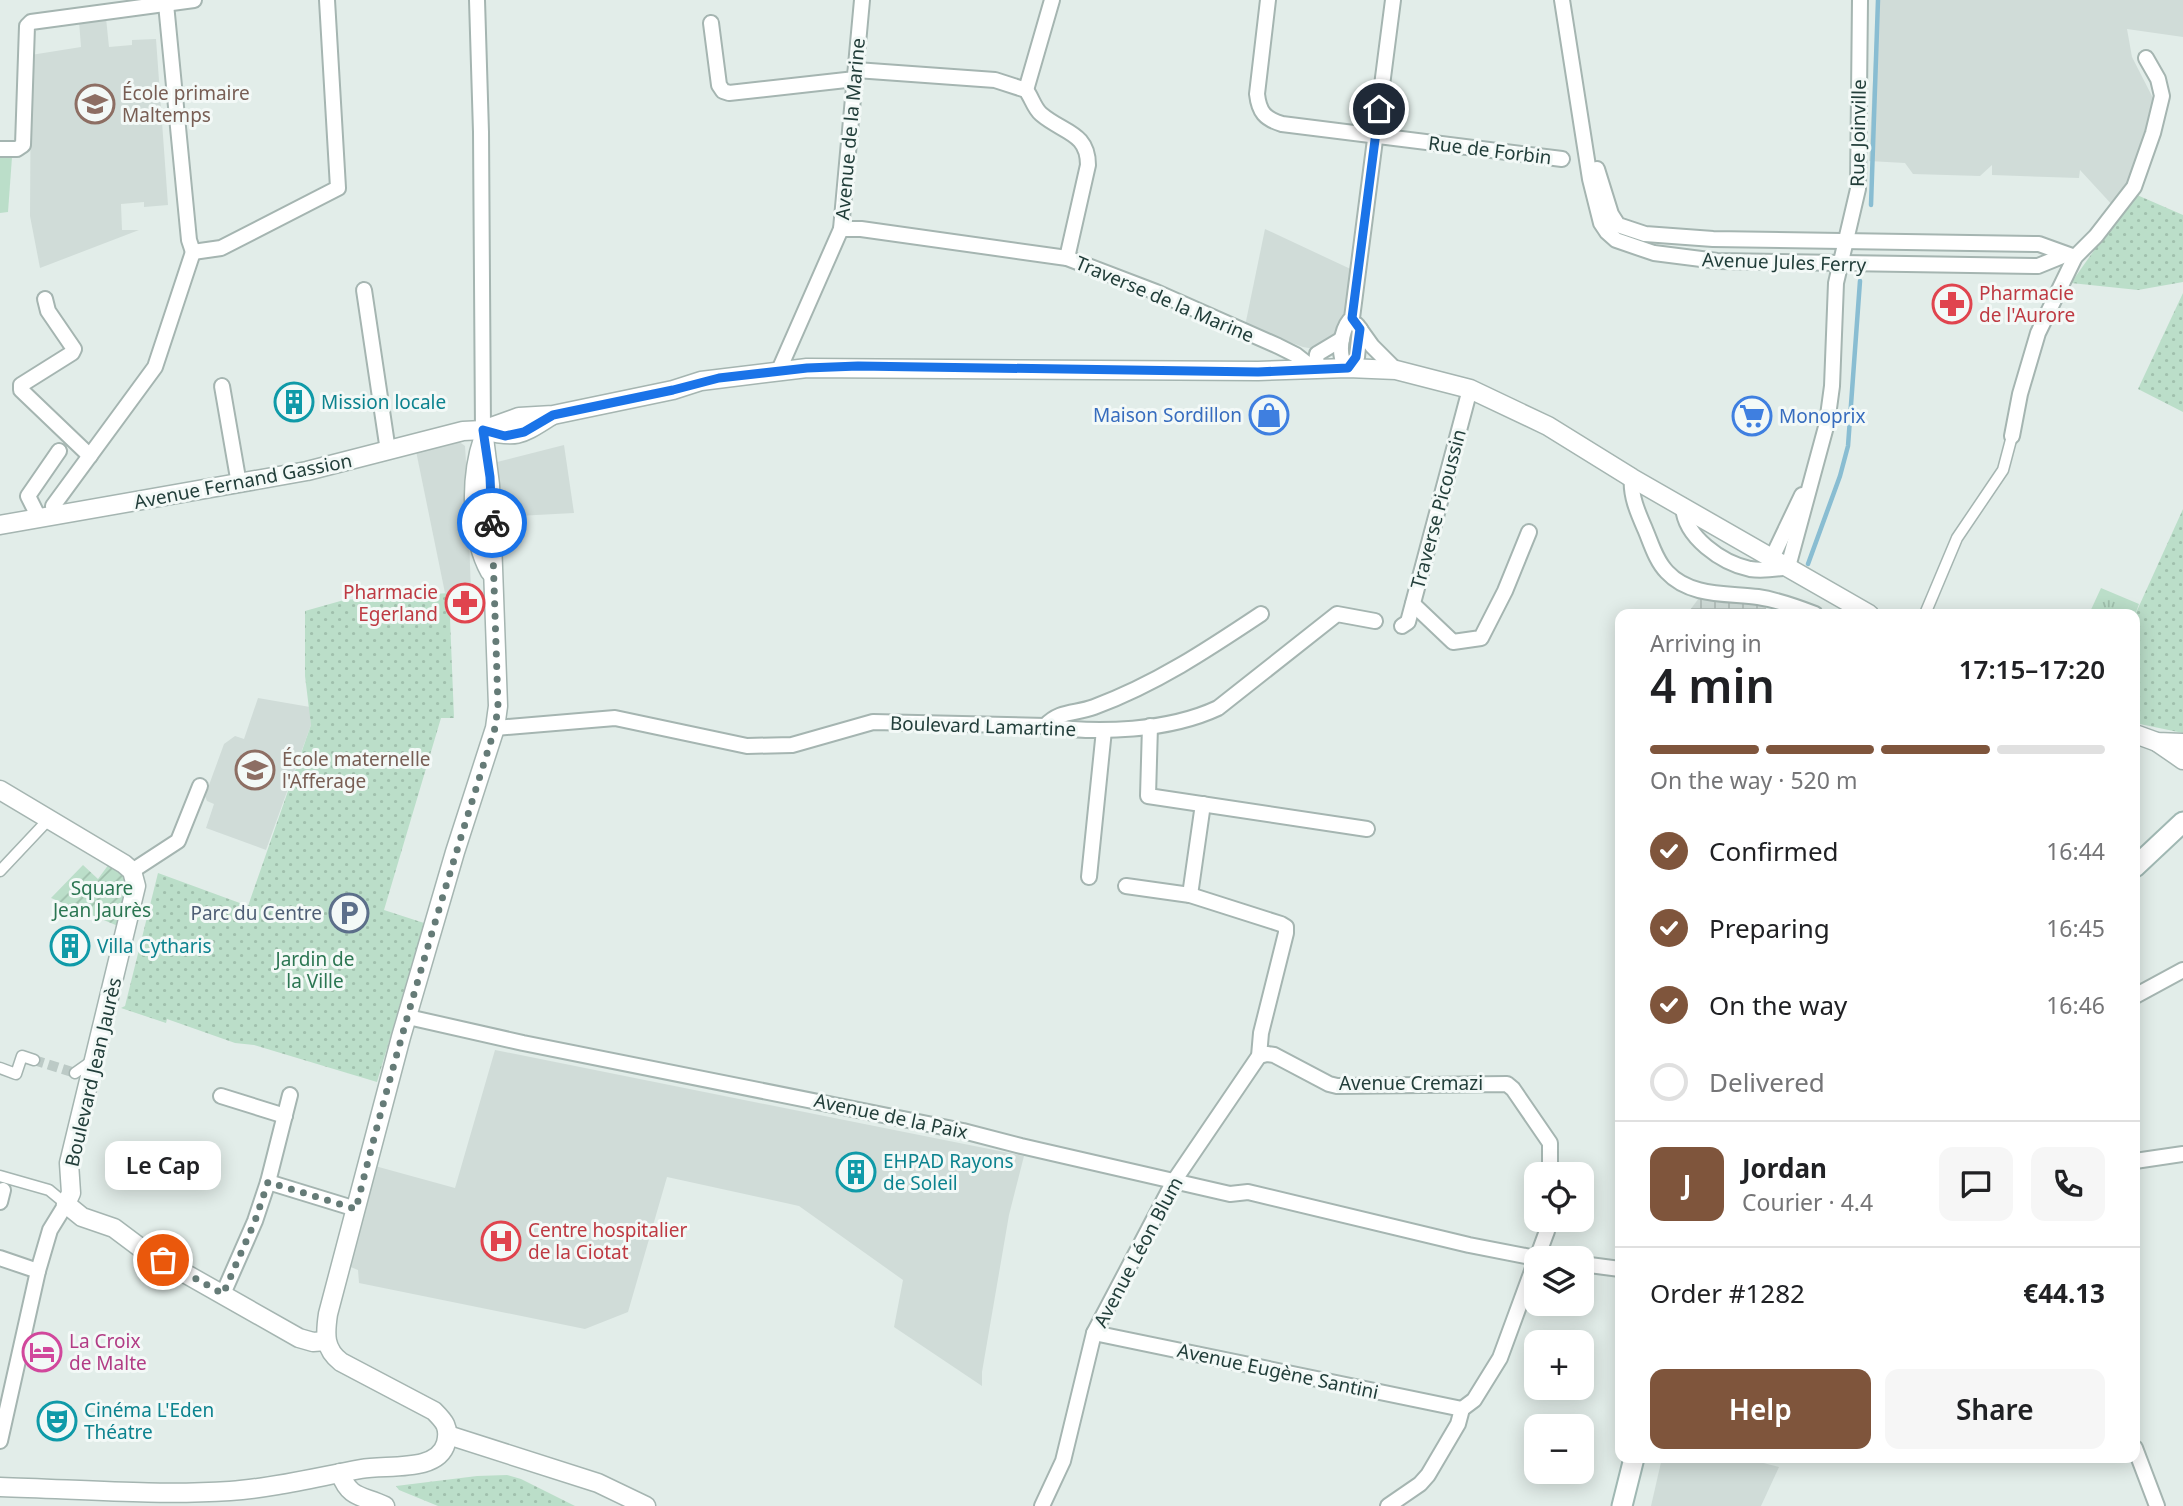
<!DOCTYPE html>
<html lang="en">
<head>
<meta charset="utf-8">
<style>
	:root { --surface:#fff; --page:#f6f6f6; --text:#202124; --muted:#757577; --line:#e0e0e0; --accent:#7f553c }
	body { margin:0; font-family:"Noto Sans",sans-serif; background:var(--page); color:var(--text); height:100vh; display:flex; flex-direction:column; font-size:26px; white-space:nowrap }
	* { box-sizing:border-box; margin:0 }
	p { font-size:23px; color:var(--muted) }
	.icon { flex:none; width:38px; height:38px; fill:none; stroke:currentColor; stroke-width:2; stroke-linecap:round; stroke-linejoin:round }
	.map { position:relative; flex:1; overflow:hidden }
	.drawer { position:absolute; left:1615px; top:609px; width:525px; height:854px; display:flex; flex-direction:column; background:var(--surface); border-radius:14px; box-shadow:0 4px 18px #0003 }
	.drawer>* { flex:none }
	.tools { position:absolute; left:1524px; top:1162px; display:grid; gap:14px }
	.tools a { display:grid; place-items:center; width:70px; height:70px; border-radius:14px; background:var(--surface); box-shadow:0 4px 18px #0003; font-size:35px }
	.pin { position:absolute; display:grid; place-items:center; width:60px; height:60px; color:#fff; margin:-30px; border:4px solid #fff; border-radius:50%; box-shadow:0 2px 7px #0007 }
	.courier { position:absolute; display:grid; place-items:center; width:70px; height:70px; margin:-35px; border:5px solid #1a73e8; border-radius:50%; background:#fff; color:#222; box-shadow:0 2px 9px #0007 }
	.bubble { position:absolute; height:49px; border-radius:14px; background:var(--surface); box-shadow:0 4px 18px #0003; font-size:23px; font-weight:600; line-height:49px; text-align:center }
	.headline em { font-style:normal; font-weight:600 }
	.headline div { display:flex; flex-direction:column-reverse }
	.headline { display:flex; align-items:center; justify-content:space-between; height:119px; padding:0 35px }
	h1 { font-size:46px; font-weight:600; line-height:52px }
	.bar { display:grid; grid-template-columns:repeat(4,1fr); gap:10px 7px; align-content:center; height:84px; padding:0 35px }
	.bar i { height:9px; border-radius:5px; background:var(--line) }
	.bar .active { background:var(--accent) }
	.bar p { grid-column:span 4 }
	.line { display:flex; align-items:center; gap:18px; padding:0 35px; border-top:2px solid var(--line) }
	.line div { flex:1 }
	.round { display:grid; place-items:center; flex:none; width:74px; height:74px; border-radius:14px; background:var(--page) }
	ol { padding:0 35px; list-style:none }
	li { display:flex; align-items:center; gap:21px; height:77px }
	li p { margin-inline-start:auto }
	li .icon { padding:7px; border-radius:50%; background:var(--accent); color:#fff; stroke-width:4 }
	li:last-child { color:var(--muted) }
	li i { width:38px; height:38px; border:4px solid var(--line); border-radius:50% }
	.cta { display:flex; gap:14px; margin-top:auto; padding:14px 35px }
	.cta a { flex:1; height:80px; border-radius:14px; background:var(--accent); color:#fff; font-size:28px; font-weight:600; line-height:80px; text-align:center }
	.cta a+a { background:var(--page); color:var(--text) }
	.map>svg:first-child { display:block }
</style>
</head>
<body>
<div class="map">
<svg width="2183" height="1506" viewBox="0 0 2183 1506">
	<defs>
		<pattern id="industrial-grid" width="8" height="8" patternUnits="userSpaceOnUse" patternTransform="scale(1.75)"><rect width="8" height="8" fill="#d0dcd8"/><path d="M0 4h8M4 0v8" fill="none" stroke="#b2beba"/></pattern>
		<pattern id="grass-tufts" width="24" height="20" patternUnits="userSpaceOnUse" patternTransform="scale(1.75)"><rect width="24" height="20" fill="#bbdec9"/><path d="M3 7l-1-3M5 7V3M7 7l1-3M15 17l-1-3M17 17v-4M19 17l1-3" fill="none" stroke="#a0c0ad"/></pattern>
		<pattern id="park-dots" width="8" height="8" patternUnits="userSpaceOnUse" patternTransform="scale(1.75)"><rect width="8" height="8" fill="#bbdec9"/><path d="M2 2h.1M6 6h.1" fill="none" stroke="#a0c0ad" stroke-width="1.8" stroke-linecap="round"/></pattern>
		<pattern id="garden-furrows" width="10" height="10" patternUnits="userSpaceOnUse" patternTransform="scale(1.75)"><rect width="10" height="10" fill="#bbdec9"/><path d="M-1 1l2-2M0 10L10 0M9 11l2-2" fill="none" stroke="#a0c0ad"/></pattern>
	</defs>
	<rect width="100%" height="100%" fill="#e2ede9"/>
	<g fill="#d0dcd8">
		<polygon points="1877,0 2183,0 2183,37 2127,29 2132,57 2154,100 2151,118 2130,184 2115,208 2080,170 2079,178 1992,175 1992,165 1980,176 1913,174 1905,163 1869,161"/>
		<polygon points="96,18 106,18 109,47 132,45 132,40 156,39 168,205 144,207 144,202 121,204 122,230 139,230 40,268 30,216 31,55 81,47 79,21 91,23"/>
		<polygon points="1265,229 1357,272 1337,353 1303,347 1245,326"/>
		<polygon points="458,441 465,446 466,462 471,591 445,593 416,451"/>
		<polygon points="564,445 574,513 500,517 497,462"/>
		<polygon points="258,698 310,707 311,725 266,850 206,828 214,804 207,801 205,796 224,744 235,736 244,739"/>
		<polygon points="495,1050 1024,1156 1009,1215 982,1372 982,1386 894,1327 903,1280 799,1206 667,1177 628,1312 585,1329 359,1283 358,1270 348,1266 375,1166 455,1188"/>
		<polygon points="1662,1458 1744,1458 1779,1467 1761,1506 1651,1506"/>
	</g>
	<polygon fill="url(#industrial-grid)" points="1699,598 1752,601 1766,606 1766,614 1687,614"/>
	<polygon fill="url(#grass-tufts)" points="2101,588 2139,604 2135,615 2089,614"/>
	<g fill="url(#park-dots)">
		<polygon points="2137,195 2183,215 2183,282 2138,290 2071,283 2100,242"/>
		<polygon points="2183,293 2183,412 2138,389"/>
		<polygon points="2183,509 2183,733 2135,723 2135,615"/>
		<polygon points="449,593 454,718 441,718 384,910 424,923 377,1082 254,1045 235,1043 167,1019 166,1023 121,1008 125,1006 158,873 248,906 311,725 305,676 305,611 344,600"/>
		<polygon points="507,1475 521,1479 575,1506 438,1506 399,1490 396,1486 477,1476"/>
	</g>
	<path fill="url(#garden-furrows)" d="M109 864C137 879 124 902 118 926L51 898 83 865 98 879Z"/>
	<polygon fill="#bbdec9" points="0,155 12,157 8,212 0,213"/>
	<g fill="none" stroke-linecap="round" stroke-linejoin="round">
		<g stroke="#89bdd2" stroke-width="4.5">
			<polyline points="1871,205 1878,0"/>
			<polyline points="1808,564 1840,476 1848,446 1860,281"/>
		</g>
		<polyline stroke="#bccac6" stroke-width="10" stroke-dasharray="10 5" stroke-linecap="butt" points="34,1060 75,1073"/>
		<defs>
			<g id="pedestrian">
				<polyline points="1925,614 1957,538 2003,470 2012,436"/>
				<polyline points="0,871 49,819"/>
				<polyline points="0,1068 16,1074 22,1056 34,1060"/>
				<polyline points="75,1073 92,1061"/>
				<polyline points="0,1176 49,1190 66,1204"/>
			</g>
			<g id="minor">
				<polyline points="477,0 481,132 483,430"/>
				<path d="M1268 0 1257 94C1259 112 1265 119 1282 124L1562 159"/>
				<polyline points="1562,0 1590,179 1601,223 1607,232 1616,240 1654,253 1717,261 2038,266 2065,255"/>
				<polyline points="166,4 189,240 193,252"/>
				<polyline points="711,23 719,85 723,91 729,93 855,79"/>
				<path d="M856 70 995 80 1026 90C1032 98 1034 108 1041 114 1063 133 1088 132 1088 165L1067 258"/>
				<polyline points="1026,90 1052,0"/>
				<polyline points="0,149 17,149 23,145 27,26 31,22 194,0"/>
				<polyline points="1597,169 1611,214 1618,225 1645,234 1713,239 2039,244 2075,257"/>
				<polyline points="841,229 861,229 1067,258 1156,292 1278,346 1296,355 1315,370"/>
				<polyline points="193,252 221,248 338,188 327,0"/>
				<polyline points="364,290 388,451"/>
				<polyline points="45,299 48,311 74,349 72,353 21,385 21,390 90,456"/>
				<polyline points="1357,325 1372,346 1396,370"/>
				<path d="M1360 329 1357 357 1348 368C1346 364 1343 362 1342 358 1339 346 1343 325 1352 318L1393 0"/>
				<polyline points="779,370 841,229 862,0"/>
				<polyline points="1315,370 1317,354 1342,339"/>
				<polyline points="222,386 239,484"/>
				<polyline points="2012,436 2020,394 2038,333 2075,257 2096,236 2134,187 2153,133 2162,96 2158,79 2146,58"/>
				<path d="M1632 478C1630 495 1638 513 1645 529 1651 543 1656 561 1667 572 1690 597 1728 593 1758 597 1778 600 1797 607 1815 614"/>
				<path d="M1683 506C1684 537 1722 563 1750 569 1763 571 1776 569 1788 567L1827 423 1832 386 1836 283 1858 189 1860 0"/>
				<polyline points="54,515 53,506 155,367 193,252"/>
				<polyline points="39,518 28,496 59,451"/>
				<polyline points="1772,558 1802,495"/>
				<polyline points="1413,604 1453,642 1481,638 1505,591 1529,532"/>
				<polyline points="1402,626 1408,622 1470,389"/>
				<path d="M1045 726C1060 710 1075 714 1094 707 1156 684 1207 650 1261 614"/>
				<polyline points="1150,726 1148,796 1367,829"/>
				<path d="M495 728 615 718 747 746 792 745 873 722 1045 726C1098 734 1169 731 1218 708L1337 614 1375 621"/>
				<polyline points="132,871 178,841 200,786"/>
				<polyline points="1089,877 1104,730"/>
				<polyline points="1190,895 1203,804"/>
				<polyline points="2135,996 2183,970"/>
				<polyline points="408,1017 523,1043 963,1131 1021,1146 1230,1194 1248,1192 1469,1245 1536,1258"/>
				<polyline points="1259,1056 1267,1054 1274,1055 1329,1084 1337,1086 1507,1084 1513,1089 1550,1143 1550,1174"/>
				<polyline points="221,1096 285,1116"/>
				<polyline points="2135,1161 2183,1154"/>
				<polyline points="268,1182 356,1209"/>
				<polyline points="0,1202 3,1190"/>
				<polyline points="0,1258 38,1271"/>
				<polyline points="1537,1258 1547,1231 1548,1220"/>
				<polyline points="1582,1264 1620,1269"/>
				<polyline points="223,1294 255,1221 268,1182 290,1095"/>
				<polyline points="1094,1333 1462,1409"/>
				<polyline points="0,1441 38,1271 50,1230 66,1204"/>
				<polyline points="2135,1448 2157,1506"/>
				<polyline points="1042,1506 1063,1461 1094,1333 1174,1181 1259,1056 1261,1033 1286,933 1286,927 1281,924 1190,895 1126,886"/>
				<polyline points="1388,1506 1420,1484 1428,1475 1458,1424 1462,1409 1474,1400 1500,1358 1536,1260"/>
			</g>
			<g id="tertiary">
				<path d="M483 430C518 439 522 434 551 416"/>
				<path d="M483 439C470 477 470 536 490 572"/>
				<polyline points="0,525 307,471 463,431 483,430 519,417 553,415 673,390 701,381 807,368 1258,371 1348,368 1396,370 1470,389 1548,426 1632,478 1869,614"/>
				<polyline points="2135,734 2157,742 2183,743"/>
				<polyline points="2157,742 2183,760"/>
				<polyline points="0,790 124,864 132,871 136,886 69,1163 71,1193 66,1204 82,1217 114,1228 142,1249 299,1338 313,1342 326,1341"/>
				<polyline points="448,1435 598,1483 646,1506"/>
				<path d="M340 1473C350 1500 363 1495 385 1506"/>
				<path d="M0 1487C76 1489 153 1496 230 1491 274 1488 317 1477 361 1469 387 1464 438 1473 446 1443 450 1427 444 1421 434 1411L341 1362C324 1349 325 1334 328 1314L401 1037 455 852 495 728 498 706 490 485 483 430"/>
			</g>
			<g id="secondary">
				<polyline points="2135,867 2183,822"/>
				<polyline points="1622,1506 1634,1458"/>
			</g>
		</defs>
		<use href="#pedestrian" stroke="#a5b5b1" stroke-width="13"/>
		<use href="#minor" stroke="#a5b5b1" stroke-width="18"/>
		<use href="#tertiary" stroke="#a5b5b1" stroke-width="21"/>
		<use href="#secondary" stroke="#a0b8b3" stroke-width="23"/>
		<use href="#pedestrian" stroke="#fff" stroke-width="10"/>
		<use href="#minor" stroke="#fff" stroke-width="14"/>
		<use href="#tertiary" stroke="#fff" stroke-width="18"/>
		<use href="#secondary" stroke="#fff" stroke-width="19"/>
	</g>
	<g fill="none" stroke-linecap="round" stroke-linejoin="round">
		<path stroke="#657b77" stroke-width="7" stroke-dasharray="0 12.6" d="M163 1260 223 1294 255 1221 268 1182 356 1209C396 1047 445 887 495 728L498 706 492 523"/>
		<polyline stroke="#1a73e8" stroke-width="9" points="492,523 490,477 483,430 505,436 524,432 553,415 673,390 719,378 807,368 858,366 1258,372 1348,368 1356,357 1360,329 1352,318 1379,109"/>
	</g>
	<defs>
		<symbol id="school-ring" viewBox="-11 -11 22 22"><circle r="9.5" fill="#f3f9f7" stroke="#8d6e63" stroke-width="1.5"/><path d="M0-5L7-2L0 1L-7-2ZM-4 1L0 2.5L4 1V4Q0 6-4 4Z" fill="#8d6e63"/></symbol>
		<symbol id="pharmacy-ring" viewBox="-11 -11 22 22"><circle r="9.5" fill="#f3f9f7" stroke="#e0444e" stroke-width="1.5"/><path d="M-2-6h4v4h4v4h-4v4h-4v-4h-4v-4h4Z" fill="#e0444e"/></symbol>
		<symbol id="building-ring" viewBox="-11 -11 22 22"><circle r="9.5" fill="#f3f9f7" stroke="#0f9aa8" stroke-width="1.5"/><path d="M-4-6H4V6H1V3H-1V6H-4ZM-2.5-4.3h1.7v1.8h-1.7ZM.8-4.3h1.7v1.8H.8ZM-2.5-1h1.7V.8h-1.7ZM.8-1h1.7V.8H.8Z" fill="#0f9aa8"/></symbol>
		<symbol id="shop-ring" viewBox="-11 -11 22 22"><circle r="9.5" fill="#f3f9f7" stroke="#3f7fe0" stroke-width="1.5"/><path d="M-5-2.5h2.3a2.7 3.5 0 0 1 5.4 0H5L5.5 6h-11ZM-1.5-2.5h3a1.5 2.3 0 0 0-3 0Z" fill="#3f7fe0"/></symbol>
		<symbol id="supermarket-ring" viewBox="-11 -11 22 22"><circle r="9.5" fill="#f3f9f7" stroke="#3f7fe0" stroke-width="1.5"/><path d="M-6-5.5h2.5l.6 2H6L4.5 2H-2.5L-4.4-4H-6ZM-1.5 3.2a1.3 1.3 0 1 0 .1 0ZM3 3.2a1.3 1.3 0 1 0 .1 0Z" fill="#3f7fe0"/></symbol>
		<symbol id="parking-ring" viewBox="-11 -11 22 22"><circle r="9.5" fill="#f3f9f7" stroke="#5c6f8a" stroke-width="1.5"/><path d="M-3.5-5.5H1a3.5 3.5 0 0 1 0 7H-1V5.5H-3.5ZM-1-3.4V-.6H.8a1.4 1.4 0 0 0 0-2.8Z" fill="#5c6f8a"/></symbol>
		<symbol id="hospital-ring" viewBox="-11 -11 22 22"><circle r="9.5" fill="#f3f9f7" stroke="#e0444e" stroke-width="1.5"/><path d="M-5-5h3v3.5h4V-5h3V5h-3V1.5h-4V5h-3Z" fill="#e0444e"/></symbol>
		<symbol id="hotel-ring" viewBox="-11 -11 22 22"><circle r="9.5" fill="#f3f9f7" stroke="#d1479c" stroke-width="1.5"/><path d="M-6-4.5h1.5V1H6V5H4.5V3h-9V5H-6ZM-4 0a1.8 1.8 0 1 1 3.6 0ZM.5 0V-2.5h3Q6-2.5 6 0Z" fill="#d1479c"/></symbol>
		<symbol id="theatre-ring" viewBox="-11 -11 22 22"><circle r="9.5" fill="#f3f9f7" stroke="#0f9aa8" stroke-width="1.5"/><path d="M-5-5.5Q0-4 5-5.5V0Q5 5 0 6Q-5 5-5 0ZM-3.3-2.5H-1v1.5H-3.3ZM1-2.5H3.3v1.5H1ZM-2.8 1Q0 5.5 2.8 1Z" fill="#0f9aa8"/></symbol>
	</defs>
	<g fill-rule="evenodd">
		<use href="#school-ring" x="73" y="82" width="44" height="44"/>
		<use href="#pharmacy-ring" x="1930" y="282" width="44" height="44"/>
		<use href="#building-ring" x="272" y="380" width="44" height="44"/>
		<use href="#shop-ring" x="1247" y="393" width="44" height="44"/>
		<use href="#supermarket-ring" x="1730" y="394" width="44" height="44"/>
		<use href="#pharmacy-ring" x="443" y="581" width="44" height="44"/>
		<use href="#school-ring" x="233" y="748" width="44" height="44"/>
		<use href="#parking-ring" x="327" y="891" width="44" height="44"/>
		<use href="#building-ring" x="48" y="924" width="44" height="44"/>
		<use href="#building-ring" x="834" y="1150" width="44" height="44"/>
		<use href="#hospital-ring" x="479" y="1219" width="44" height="44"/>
		<use href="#hotel-ring" x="20" y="1330" width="44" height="44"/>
		<use href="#theatre-ring" x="35" y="1399" width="44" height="44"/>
	</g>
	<g text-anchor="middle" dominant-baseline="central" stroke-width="6" stroke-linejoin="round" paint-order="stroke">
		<g font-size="19" fill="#785e54" stroke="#f3f9f7" text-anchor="start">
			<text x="122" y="93">École primaire<tspan x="122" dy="22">Maltemps</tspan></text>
			<text x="282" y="759">École maternelle<tspan x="282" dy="22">l'Afferage</tspan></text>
		</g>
		<g font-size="19" fill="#223e3a" stroke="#f3f9f7">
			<text transform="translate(850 129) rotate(-85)">Avenue de la Marine</text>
			<text transform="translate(1858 133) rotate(-89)">Rue Joinville</text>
			<text transform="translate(1490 150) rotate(7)">Rue de Forbin</text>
			<text transform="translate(1784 262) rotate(2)">Avenue Jules Ferry</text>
			<text transform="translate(1165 299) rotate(23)">Traverse de la Marine</text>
			<text transform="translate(243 481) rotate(-11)">Avenue Fernand Gassion</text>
			<text transform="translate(1438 509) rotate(-75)">Traverse Picoussin</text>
			<text transform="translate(983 726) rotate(2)">Boulevard Lamartine</text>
			<text transform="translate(93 1072) rotate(-77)">Boulevard Jean Jaurès</text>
			<text x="1411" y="1083">Avenue Cremazi</text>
			<text transform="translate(891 1116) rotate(12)">Avenue de la Paix</text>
			<text transform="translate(1138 1252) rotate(-62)">Avenue Léon Blum</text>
			<text transform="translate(1278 1371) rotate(12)">Avenue Eugène Santini</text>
		</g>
		<g font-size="19" fill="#be3a42" stroke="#f3f9f7" text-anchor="start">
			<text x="1979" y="293">Pharmacie<tspan x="1979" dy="22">de l'Aurore</tspan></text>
			<text x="438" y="592" text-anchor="end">Pharmacie<tspan x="438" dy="22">Egerland</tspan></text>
			<text x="528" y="1230">Centre hospitalier<tspan x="528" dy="22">de la Ciotat</tspan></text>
		</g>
		<g font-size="19" fill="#0d838f" stroke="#f3f9f7" text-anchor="start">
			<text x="321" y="402">Mission locale</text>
			<text x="97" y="946">Villa Cytharis</text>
			<text x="883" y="1161">EHPAD Rayons<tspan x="883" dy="22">de Soleil</tspan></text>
			<text x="84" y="1410">Cinéma L'Eden<tspan x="84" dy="22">Théatre</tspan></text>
		</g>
		<g font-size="19" fill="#366cbe" stroke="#f3f9f7" text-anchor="end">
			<text x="1242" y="415">Maison Sordillon</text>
			<text x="1779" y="416" text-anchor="start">Monoprix</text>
		</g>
		<g font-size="19" fill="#2b7652" stroke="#f3f9f7">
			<text x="102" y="888">Square<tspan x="102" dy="22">Jean Jaurès</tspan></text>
			<text x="315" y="959">Jardin de<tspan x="315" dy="22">la Ville</tspan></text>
		</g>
		<g font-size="19" fill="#4e5e75" stroke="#f3f9f7" text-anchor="end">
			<text x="322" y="913">Parc du Centre</text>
		</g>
		<g font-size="19" fill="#b23c85" stroke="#f3f9f7" text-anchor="start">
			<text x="69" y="1341">La Croix<tspan x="69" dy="22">de Malte</tspan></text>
		</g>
	</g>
</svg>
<div class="tools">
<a><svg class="icon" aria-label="locate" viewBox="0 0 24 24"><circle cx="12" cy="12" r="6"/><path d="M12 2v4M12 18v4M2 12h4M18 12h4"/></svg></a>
<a><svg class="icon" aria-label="layers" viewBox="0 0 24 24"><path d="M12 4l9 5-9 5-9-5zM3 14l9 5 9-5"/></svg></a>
<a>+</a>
<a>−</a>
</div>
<div class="pin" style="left:163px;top:1260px;background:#ea580c"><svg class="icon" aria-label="bag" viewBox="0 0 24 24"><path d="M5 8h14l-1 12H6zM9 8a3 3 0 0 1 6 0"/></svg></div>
<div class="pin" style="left:1379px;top:109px;background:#1f2937"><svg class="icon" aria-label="home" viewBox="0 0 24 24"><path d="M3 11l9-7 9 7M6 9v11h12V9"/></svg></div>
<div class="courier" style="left:492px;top:523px"><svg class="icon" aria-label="bike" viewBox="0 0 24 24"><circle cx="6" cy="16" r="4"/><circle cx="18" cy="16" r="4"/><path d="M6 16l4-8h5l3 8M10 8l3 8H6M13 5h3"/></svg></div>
<div class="bubble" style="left:105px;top:1141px;width:116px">Le Cap</div>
<section class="drawer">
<div class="headline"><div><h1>4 min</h1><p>Arriving in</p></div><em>17:15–17:20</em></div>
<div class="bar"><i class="active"></i><i class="active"></i><i class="active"></i><i></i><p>On the way · 520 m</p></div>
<ol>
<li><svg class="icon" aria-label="check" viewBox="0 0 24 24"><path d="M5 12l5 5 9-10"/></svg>Confirmed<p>16:44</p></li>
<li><svg class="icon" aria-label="check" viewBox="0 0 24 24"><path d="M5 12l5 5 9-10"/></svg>Preparing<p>16:45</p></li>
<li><svg class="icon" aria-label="check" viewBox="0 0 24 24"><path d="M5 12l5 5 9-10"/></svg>On the way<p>16:46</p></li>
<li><i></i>Delivered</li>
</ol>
<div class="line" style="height:126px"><b class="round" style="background:var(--accent);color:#fff">J</b><div><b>Jordan</b><p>Courier · 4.4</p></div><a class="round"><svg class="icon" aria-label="chat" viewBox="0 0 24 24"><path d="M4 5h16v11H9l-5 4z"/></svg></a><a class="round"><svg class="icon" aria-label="phone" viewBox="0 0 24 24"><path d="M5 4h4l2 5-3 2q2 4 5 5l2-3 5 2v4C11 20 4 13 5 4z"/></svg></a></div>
<div class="line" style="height:91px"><div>Order #1282</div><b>€44.13</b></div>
<div class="cta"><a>Help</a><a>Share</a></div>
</section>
</div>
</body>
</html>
